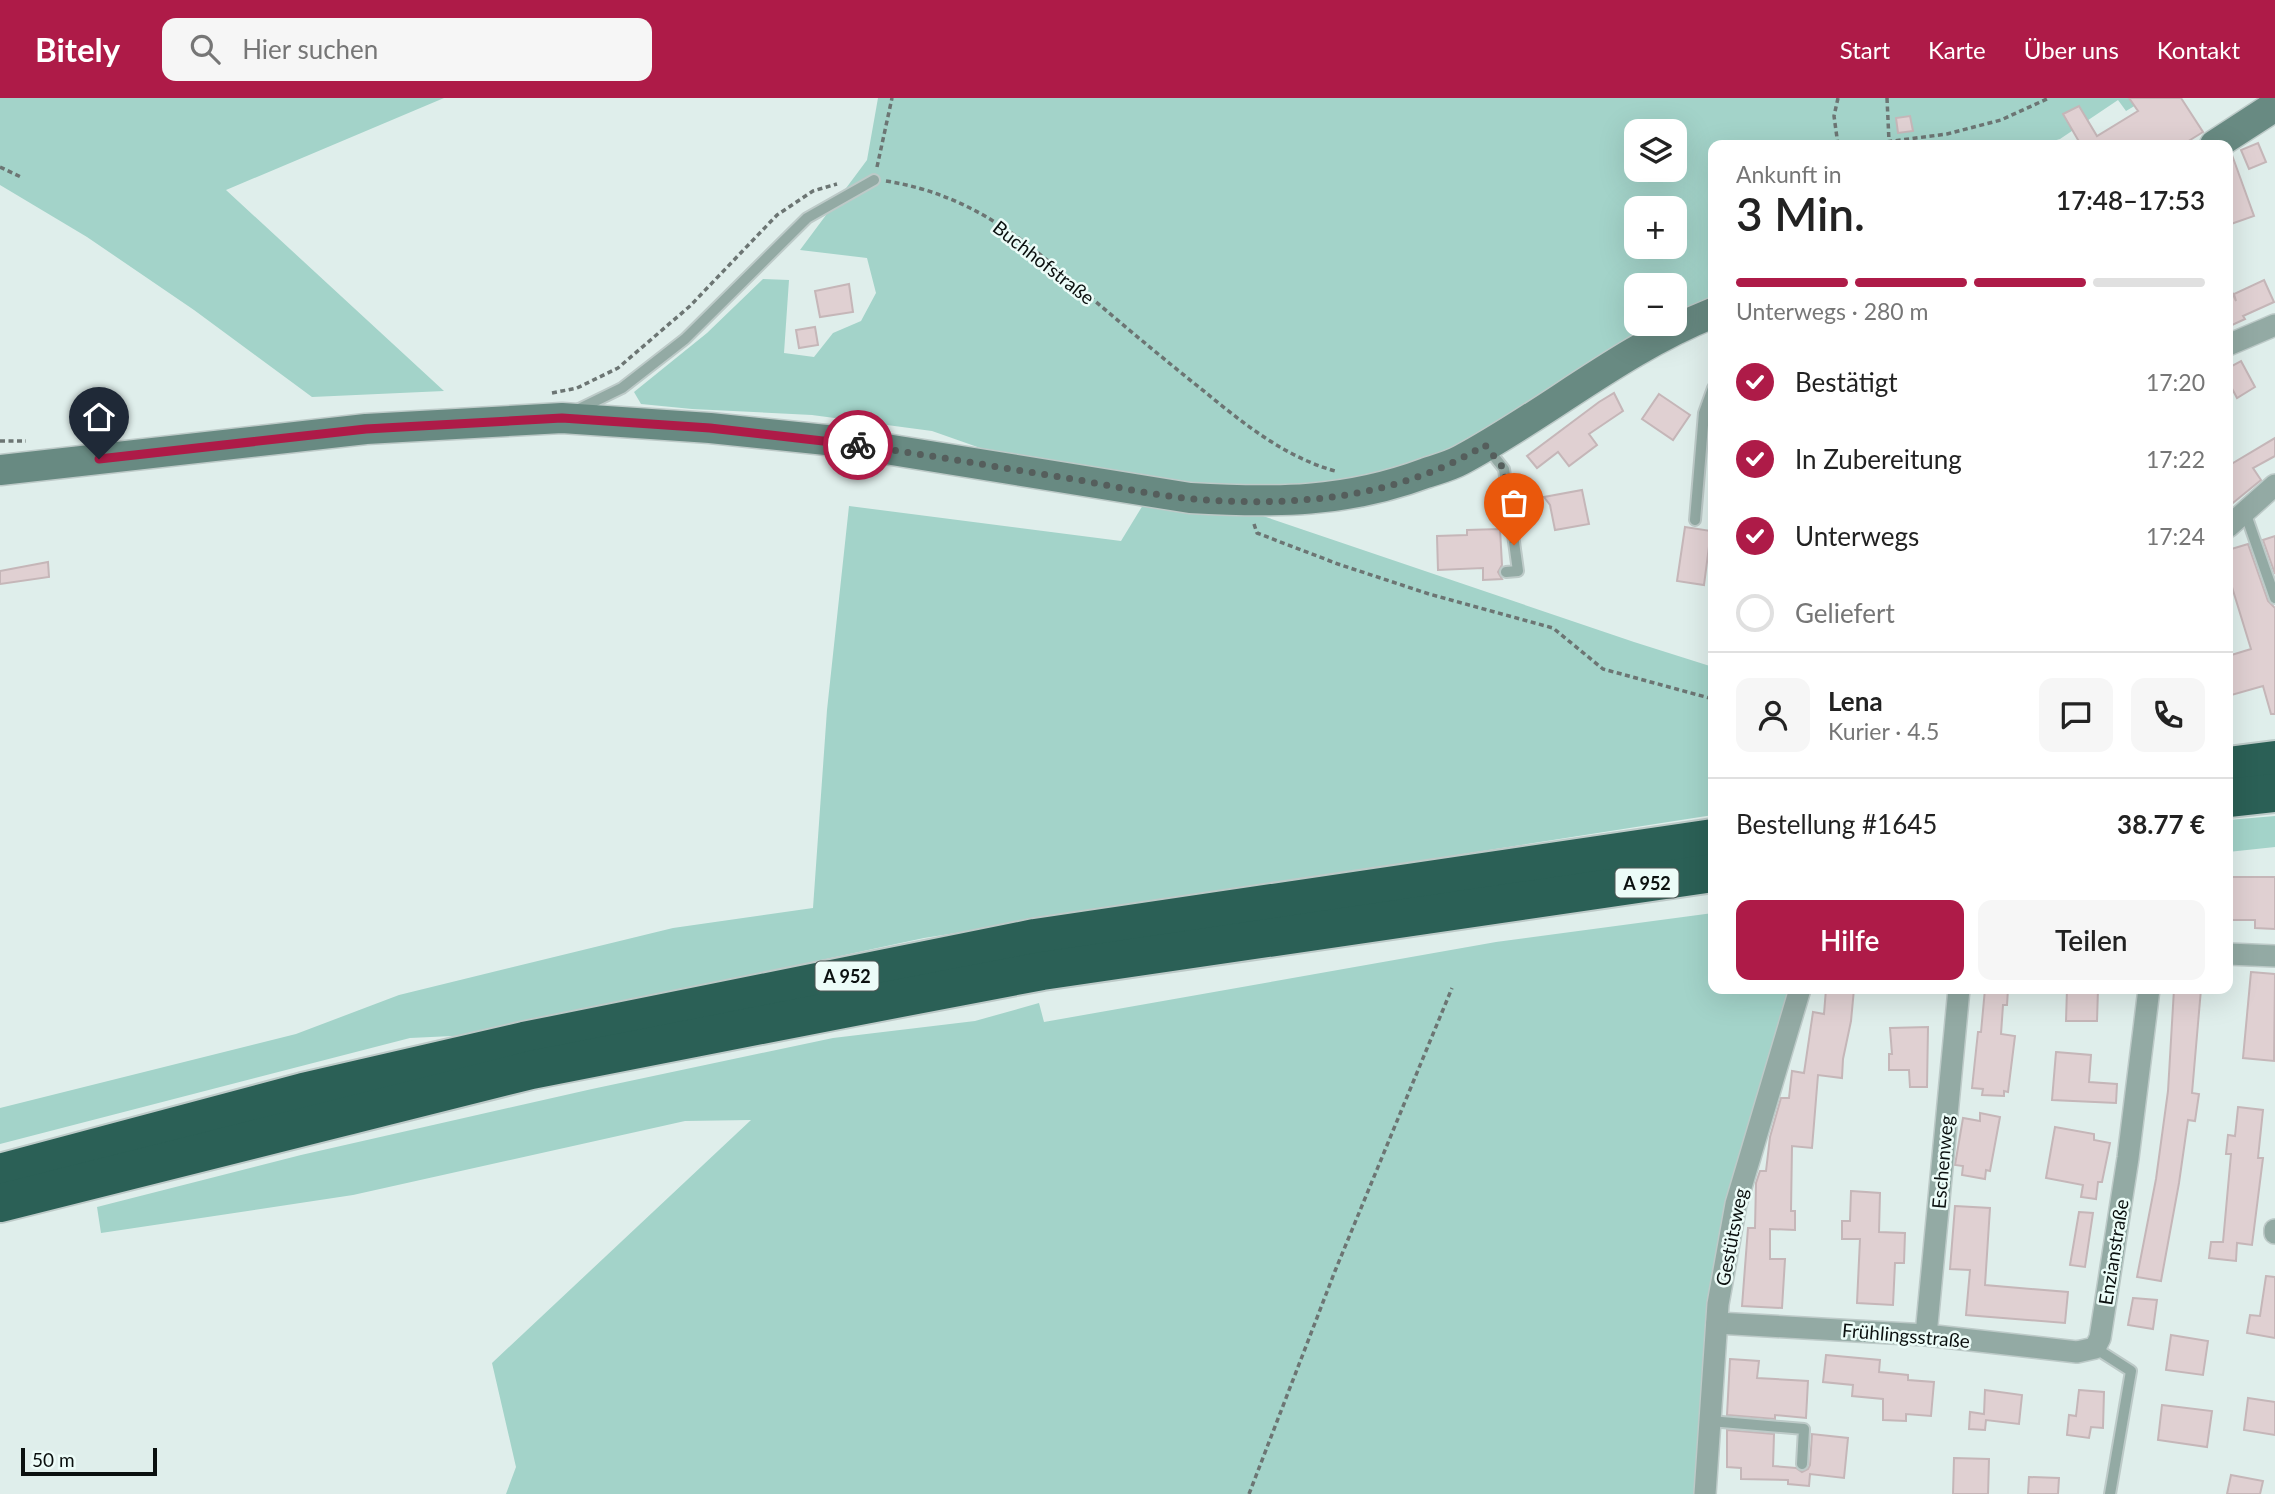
<!DOCTYPE html>
<html lang="de">
<head>
<meta charset="utf-8">
<style>
	:root { --surface:#fff; --page:#f6f6f6; --text:#222; --muted:#767676; --line:#e0e0e0; --accent:#ae1b48 }
	body { margin:0; font-family:Lato,sans-serif; background:var(--page); color:var(--text); height:100vh; display:flex; flex-direction:column; font-size:26px; white-space:nowrap }
	* { box-sizing:border-box; margin:0 }
	p { font-size:23px; color:var(--muted) }
	.icon { flex:none; width:38px; height:38px; fill:none; stroke:currentColor; stroke-width:2; stroke-linecap:round; stroke-linejoin:round }
	.map { position:relative; flex:1; overflow:hidden }
	.details { position:absolute; left:1708px; top:42px; width:525px; height:854px; display:flex; flex-direction:column; background:var(--surface); border-radius:14px; box-shadow:0 7px 28px #0002 }
	.details>* { flex:none }
	.tools { position:absolute; left:1624px; top:21px; display:grid; gap:14px }
	.tools a { display:grid; place-items:center; width:63px; height:63px; border-radius:14px; background:var(--surface); box-shadow:0 7px 28px #0002; font-size:35px }
	.scale { position:absolute; left:21px; bottom:18px; width:136px; box-sizing:border-box; padding-left:7px; border:4px solid #0b100f; border-top:0; font-size:19px; line-height:24px; white-space:nowrap; color:#0b100f; -webkit-text-stroke:5px #ecfcf8; paint-order:stroke }
	.pin { position:absolute; display:grid; place-items:center; width:60px; height:60px; color:#fff; margin:-72px -30px; border-radius:50% 50% 50% 0; rotate:-45deg; box-shadow:0 0 7px #0007 }
	.pin .icon { rotate:45deg }
	.courier { position:absolute; display:grid; place-items:center; width:70px; height:70px; margin:-35px; border:5px solid #ae1b48; border-radius:50%; background:#fff; color:#222; box-shadow:0 2px 9px #0007 }
	.overview em { font-style:normal; font-weight:600 }
	.overview div { display:flex; flex-direction:column-reverse }
	.overview { display:flex; align-items:center; justify-content:space-between; height:119px; padding:0 28px }
	h1 { font-size:46px; font-weight:600; line-height:52px }
	.bar { display:grid; grid-template-columns:repeat(4,1fr); gap:10px 7px; align-content:center; height:84px; padding:0 28px }
	.bar i { height:9px; border-radius:5px; background:var(--line) }
	.bar .active { background:var(--accent) }
	.bar p { grid-column:span 4 }
	.line { display:flex; align-items:center; gap:18px; padding:0 28px; border-top:2px solid var(--line) }
	.line div { flex:1 }
	.round { display:grid; place-items:center; flex:none; width:74px; height:74px; border-radius:14px; background:var(--page) }
	ol { padding:0 28px; list-style:none }
	li { display:flex; align-items:center; gap:21px; height:77px }
	li p { margin-inline-start:auto }
	li .icon { padding:7px; border-radius:50%; background:var(--accent); color:#fff; stroke-width:4 }
	li:last-child { color:var(--muted) }
	li i { width:38px; height:38px; border:4px solid var(--line); border-radius:50% }
	.action { display:flex; gap:14px; margin-top:auto; padding:14px 28px }
	.action a { flex:1; height:80px; border-radius:14px; background:var(--accent); color:#fff; font-size:28px; font-weight:600; line-height:80px; text-align:center }
	.action a+a { background:var(--page); color:var(--text) }
	header { display:flex; align-items:center; gap:42px; box-sizing:border-box; height:98px; padding:0 35px; background:var(--accent); color:#fff }
	header strong { font-size:33px }
	nav { display:flex; gap:38px; margin-inline-start:auto; font-size:24px }
	.search { width:490px; height:63px; background:var(--page); display:flex; align-items:center; gap:18px; box-sizing:border-box; padding:0 24px; border-radius:14px; color:var(--muted); font-size:26px }
	.map>svg:first-child { display:block }
</style>
</head>
<body>
<header>
<strong>Bitely</strong>
<div class="search"><svg class="icon" aria-label="search" viewBox="0 0 24 24"><circle cx="10" cy="10" r="6"/><path d="M15 15l6 6"/></svg>Hier suchen</div>
<nav><a>Start</a><a>Karte</a><a>Über uns</a><a>Kontakt</a></nav>
</header>
<div class="map">
<svg width="2275" height="1396" viewBox="0 0 2275 1396">
	<rect width="100%" height="100%" fill="#dfeeeb"/>
	<g fill="#a3d3c9" fill-rule="evenodd">
		<polygon points="0,0 444,0 226,92 444,293 312,299 194,212 87,139 0,87"/>
		<path d="M878 0H2148L2126 13 2118 2 2060 41 2039 47H1713V229L1678 243 1478 367 1427 391 1362 410 1263 418 1634 544 1713 569V717L924 840 473 937 410 940 0 1046V1010L296 936 399 897 673 830 813 810 827 612 849 408 1121 443 1143 407 932 333 812 317 692 311 641 306 634 294 707 235 763 181 789 182 784 255 814 259 833 235 861 223 876 195 867 160 800 152 867 62ZM1636 33H1675V72H1636ZM1636 110H1675V149H1636ZM1636 187H1675V226H1636Z"/>
		<polygon points="2275,718 2275,749 2228,754 2228,722"/>
		<polygon points="1713,815 1713,891 1792,891 1733,1081 1695,1396 506,1396 516,1369 492,1265 751,1022 685,1023 353,1097 101,1135 97,1109 301,1057 592,991 833,940 975,923 1039,905 1044,924 1496,844"/>
	</g>
	<g fill="#e0d0d2" stroke="#c5b6b8" stroke-width="2">
		<polygon points="2129,0 2181,0 2203,34 2182,47 2081,47 2063,16 2079,8 2097,38 2138,13"/>
		<polygon points="1910,18 1913,33 1898,35 1896,20"/>
		<polygon points="2258,45 2266,64 2249,71 2241,52"/>
		<polygon points="2232,57 2254,118 2228,127 2228,60"/>
		<polygon points="2264,182 2274,204 2243,218 2245,221 2228,229 2228,185 2236,203 2234,196"/>
		<polygon points="849,186 853,214 820,219 815,193"/>
		<polygon points="815,229 818,247 799,250 796,232"/>
		<polygon points="2241,263 2255,289 2237,300 2228,283 2228,270"/>
		<polygon points="1614,295 1623,313 1589,336 1597,347 1569,368 1558,354 1537,370 1527,358 1599,304"/>
		<polygon points="1659,296 1690,317 1673,342 1642,321"/>
		<polygon points="2275,340 2275,358 2253,370 2261,382 2228,409 2228,368"/>
		<polygon points="1582,392 1589,426 1555,432 1550,407 1544,399"/>
		<polygon points="1685,429 1711,433 1704,487 1677,483"/>
		<polygon points="1500,431 1502,467 1498,474 1502,481 1483,482 1483,470 1438,472 1437,438 1467,437 1467,432"/>
		<polygon points="2275,438 2275,476 2263,442"/>
		<polygon points="2248,446 2268,503 2275,510 2275,616 2271,616 2263,588 2228,598 2228,558 2251,551 2228,476 2228,452"/>
		<polygon points="48,464 49,479 0,486 0,473"/>
		<polygon points="2228,779 2275,779 2275,831 2255,830 2255,822 2228,822"/>
		<polygon points="2251,874 2275,876 2274,963 2243,960"/>
		<polygon points="1826,891 1854,891 1851,923 1843,961 1842,980 1818,977 1812,1050 1792,1048 1791,1113 1795,1113 1795,1132 1770,1131 1770,1161 1785,1161 1782,1210 1742,1208 1748,1130 1755,1130 1756,1085 1760,1073 1766,1073 1770,1039 1781,1000 1789,1000 1792,973 1804,975 1813,914 1824,916"/>
		<polygon points="1985,891 2008,891 2007,907 2003,907 2001,936 2015,938 2008,994 2004,993 2004,998 1982,997 1983,991 1972,990 1978,934 1981,934"/>
		<polygon points="2067,891 2098,891 2097,923 2066,923"/>
		<polygon points="2174,891 2201,891 2192,995 2199,996 2195,1023 2188,1022 2179,1085 2161,1183 2137,1179 2156,1081 2168,993"/>
		<polygon points="1928,929 1927,989 1910,989 1909,972 1889,972 1889,956 1892,956 1890,930"/>
		<polygon points="2056,954 2091,957 2089,984 2117,986 2116,1005 2052,1002"/>
		<polygon points="2238,1009 2263,1012 2258,1060 2263,1060 2252,1147 2237,1145 2236,1163 2209,1160 2211,1144 2223,1144 2231,1056 2226,1056 2228,1037 2235,1038"/>
		<polygon points="1980,1015 2000,1019 1990,1073 1986,1072 1985,1081 1962,1077 1963,1068 1955,1067 1963,1020 1980,1023"/>
		<polygon points="2055,1029 2094,1036 2094,1042 2110,1045 2102,1084 2098,1084 2096,1101 2081,1099 2083,1087 2046,1080"/>
		<polygon points="1851,1093 1880,1095 1879,1134 1905,1135 1904,1165 1895,1165 1893,1207 1857,1205 1860,1141 1842,1141 1842,1123 1850,1123"/>
		<polygon points="1955,1108 1990,1110 1985,1187 2068,1194 2065,1225 1966,1217 1970,1172 1950,1171"/>
		<polygon points="2079,1114 2093,1115 2085,1169 2070,1167"/>
		<polygon points="2266,1178 2275,1179 2275,1240 2247,1235 2250,1217 2260,1218"/>
		<polygon points="2133,1200 2157,1202 2153,1231 2128,1227"/>
		<polygon points="2171,1237 2208,1243 2203,1277 2166,1272"/>
		<polygon points="1826,1257 1880,1262 1879,1274 1908,1277 1908,1282 1934,1284 1931,1318 1906,1316 1906,1323 1883,1322 1883,1301 1852,1298 1853,1287 1823,1284"/>
		<polygon points="1730,1261 1759,1263 1757,1280 1808,1283 1806,1320 1775,1317 1775,1321 1727,1317"/>
		<polygon points="1985,1292 2022,1297 2019,1326 1986,1322 1985,1332 1969,1331 1970,1314 1984,1316"/>
		<polygon points="2079,1292 2104,1294 2103,1330 2091,1329 2089,1340 2067,1337 2069,1317 2076,1318"/>
		<polygon points="2248,1300 2275,1304 2275,1337 2244,1332"/>
		<polygon points="2162,1307 2212,1313 2207,1349 2158,1342"/>
		<polygon points="1727,1332 1774,1336 1773,1368 1796,1370 1802,1374 1808,1371 1810,1367 1812,1336 1848,1340 1844,1380 1810,1376 1809,1388 1788,1386 1788,1382 1741,1381 1741,1370 1727,1369"/>
		<polygon points="1954,1360 1989,1361 1988,1396 1953,1396"/>
		<polygon points="2231,1377 2263,1383 2260,1396 2227,1396"/>
		<polygon points="2029,1379 2059,1380 2058,1396 2028,1396"/>
	</g>
	<g fill="none" stroke-linecap="round" stroke-linejoin="round">
		<defs>
			<g id="lane">
				<polyline points="577,312 622,290 685,241 807,120 874,82"/>
				<polyline points="1488,351 1504,371 1518,473 1506,474"/>
				<polyline points="2245,414 2275,500"/>
				<polyline points="1695,422 1704,315 1713,290"/>
				<polyline points="2095,1250 2131,1273 2110,1396"/>
				<polyline points="1710,1323 1804,1331 1802,1366"/>
			</g>
			<g id="street">
				<polyline points="2228,247 2275,227"/>
				<polyline points="2228,429 2275,387"/>
				<polyline points="2228,856 2275,858"/>
				<polyline points="2275,1132 2275,1135"/>
				<polyline points="1717,1225 1926,1237 2077,1254 2095,1250 2100,1240 2128,1060 2149,891"/>
				<polyline points="1926,1237 1959,891"/>
				<polyline points="1705,1396 1718,1206 1736,1106 1800,891"/>
			</g>
			<g id="secondary">
				<polyline points="2215,47 2275,8"/>
				<path d="M0 372 366 331 562 320 710 330 836 343 1190 400C1275 405 1346 405 1426 375 1438 371 1450 368 1461 362 1547 316 1622 251 1713 215"/>
			</g>
			<g id="highway">
				<polyline points="2228,668 2275,662"/>
				<polyline points="2228,700 2275,695"/>
				<polyline points="0,1075 303,994 524,943 1035,840 1713,740"/>
				<polyline points="0,1105 531,972 838,912 1042,873 1713,775"/>
			</g>
		</defs>
		<use href="#lane" stroke="#bdcac8" stroke-width="14"/>
		<use href="#street" stroke="#bdcac8" stroke-width="24"/>
		<use href="#secondary" stroke="#bdcac8" stroke-width="33"/>
		<use href="#highway" stroke="#bdcac8" stroke-width="42"/>
		<g stroke="#6c7573" stroke-width="3.5" stroke-dasharray="5 3.5" stroke-linecap="butt">
			<polyline points="1838,0 1834,18 1838,47"/>
			<polyline points="1887,0 1889,43"/>
			<polyline points="1862,47 1947,36 2001,22 2049,0"/>
			<polyline points="0,69 21,79"/>
			<polyline points="877,69 892,0"/>
			<path d="M886 83C980 98 1033 150 1102 209 1136 238 1170 266 1205 294 1244 326 1285 359 1335 373"/>
			<polyline points="552,295 577,290 618,270 690,208 777,117 813,93 837,86"/>
			<polyline points="0,343 26,343"/>
			<polyline points="1254,426 1257,435 1338,466 1429,496 1553,530 1603,571 1713,601"/>
			<polyline points="1249,1396 1335,1173 1452,890"/>
		</g>
		<use href="#lane" stroke="#93aaa4" stroke-width="10"/>
		<use href="#street" stroke="#93aaa4" stroke-width="21"/>
		<use href="#secondary" stroke="#688a82" stroke-width="30"/>
		<use href="#highway" stroke="#2b6056" stroke-width="38"/>
	</g>
	<g fill="none" stroke-linecap="round" stroke-linejoin="round">
		<path stroke="#555e5c" stroke-width="7" stroke-dasharray="0 12.6" d="M858 347C928 357 997 369 1067 380 1109 387 1151 397 1193 401 1294 409 1397 401 1485 347L1504 371 1514 447"/>
		<polyline stroke="#ae1b48" stroke-width="9" points="99,361 366,331 562,320 710,330 858,347"/>
	</g>
	<g text-anchor="middle" dominant-baseline="central" stroke-width="5" stroke-linejoin="round" paint-order="stroke">
		<g fill="#ecfcf8" stroke="#4e5755" stroke-width="2">
			<rect x="1615.5" y="770.5" width="63" height="29" rx="5"/>
			<rect x="815.5" y="863.5" width="63" height="29" rx="5"/>
		</g>
		<g font-size="18" font-weight="bold" fill="#0b100f">
			<text x="1647" y="785">A 952</text>
			<text x="847" y="878">A 952</text>
		</g>
		<g font-size="19" fill="#0b100f" stroke="#ecfcf8">
			<text transform="translate(1044 164) rotate(38)">Buchhofstraße</text>
			<text transform="translate(1942 1064) rotate(-85)">Eschenweg</text>
			<text transform="translate(1731 1139) rotate(-79)">Gestütsweg</text>
			<text transform="translate(2113 1154) rotate(-81)">Enzianstraße</text>
			<text transform="translate(1906 1237) rotate(5)">Frühlingsstraße</text>
		</g>
	</g>
</svg>
<div class="tools">
<a><svg class="icon" aria-label="layers" viewBox="0 0 24 24"><path d="M12 4l9 5-9 5-9-5zM3 14l9 5 9-5"/></svg></a>
<a>+</a>
<a>−</a>
</div>
<div class="scale">50 m</div>
<div class="pin" style="left:1514px;top:447px;background:#ea580c"><svg class="icon" aria-label="bag" viewBox="0 0 24 24"><path d="M5 8h14l-1 12H6zM9 8a3 3 0 0 1 6 0"/></svg></div>
<div class="pin" style="left:99px;top:361px;background:#1f2937"><svg class="icon" aria-label="home" viewBox="0 0 24 24"><path d="M3 11l9-7 9 7M6 9v11h12V9"/></svg></div>
<div class="courier" style="left:858px;top:347px"><svg class="icon" aria-label="bike" viewBox="0 0 24 24"><circle cx="6" cy="16" r="4"/><circle cx="18" cy="16" r="4"/><path d="M6 16l4-8h5l3 8M10 8l3 8H6M13 5h3"/></svg></div>
<section class="details">
<div class="overview"><div><h1>3 Min.</h1><p>Ankunft in</p></div><em>17:48–17:53</em></div>
<div class="bar"><i class="active"></i><i class="active"></i><i class="active"></i><i></i><p>Unterwegs · 280 m</p></div>
<ol>
<li><svg class="icon" aria-label="check" viewBox="0 0 24 24"><path d="M5 12l5 5 9-10"/></svg>Bestätigt<p>17:20</p></li>
<li><svg class="icon" aria-label="check" viewBox="0 0 24 24"><path d="M5 12l5 5 9-10"/></svg>In Zubereitung<p>17:22</p></li>
<li><svg class="icon" aria-label="check" viewBox="0 0 24 24"><path d="M5 12l5 5 9-10"/></svg>Unterwegs<p>17:24</p></li>
<li><i></i>Geliefert</li>
</ol>
<div class="line" style="height:126px"><a class="round"><svg class="icon" aria-label="person" viewBox="0 0 24 24"><circle cx="12" cy="8" r="4"/><path d="M4 21q1-7 8-7t8 7"/></svg></a><div><b>Lena</b><p>Kurier · 4.5</p></div><a class="round"><svg class="icon" aria-label="chat" viewBox="0 0 24 24"><path d="M4 5h16v11H9l-5 4z"/></svg></a><a class="round"><svg class="icon" aria-label="phone" viewBox="0 0 24 24"><path d="M5 4h4l2 5-3 2q2 4 5 5l2-3 5 2v4C11 20 4 13 5 4z"/></svg></a></div>
<div class="line" style="height:91px"><div>Bestellung #1645</div><b>38.77 €</b></div>
<div class="action"><a>Hilfe</a><a>Teilen</a></div>
</section>
</div>
</body>
</html>
